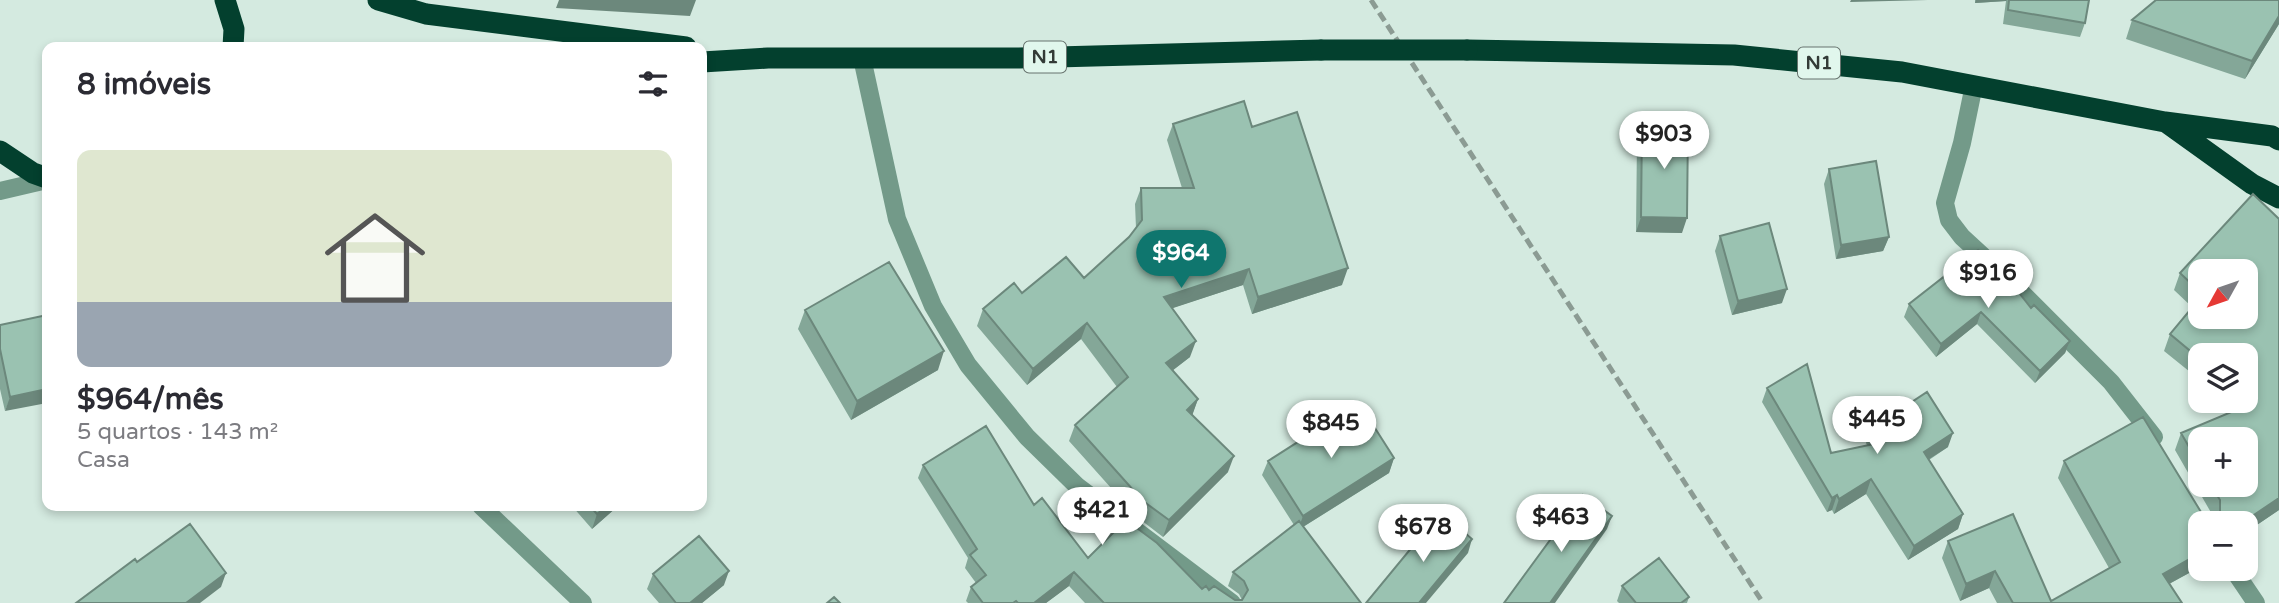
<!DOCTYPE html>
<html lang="pt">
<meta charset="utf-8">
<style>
:root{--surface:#fff;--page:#f2f2f3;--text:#2b2b33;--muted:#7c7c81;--line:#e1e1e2;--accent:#0f766e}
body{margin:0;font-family:"Varela Round",sans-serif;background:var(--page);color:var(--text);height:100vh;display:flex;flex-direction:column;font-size:26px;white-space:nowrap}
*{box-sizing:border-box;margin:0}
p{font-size:23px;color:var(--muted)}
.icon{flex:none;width:38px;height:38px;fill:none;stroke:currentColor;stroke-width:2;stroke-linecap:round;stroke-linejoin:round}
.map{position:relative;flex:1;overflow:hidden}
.drawer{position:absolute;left:42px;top:42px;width:665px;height:469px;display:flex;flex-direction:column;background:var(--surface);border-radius:14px;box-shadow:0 4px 10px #0003}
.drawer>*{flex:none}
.needle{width:46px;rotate:230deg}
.controls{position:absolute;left:2188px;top:259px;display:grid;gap:14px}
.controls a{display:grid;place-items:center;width:70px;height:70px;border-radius:14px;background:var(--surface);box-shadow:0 4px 10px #0003;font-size:35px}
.price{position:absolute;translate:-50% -60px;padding:0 16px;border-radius:24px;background:#fff;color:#222;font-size:23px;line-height:46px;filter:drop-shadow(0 2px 4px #0008)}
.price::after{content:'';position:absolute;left:50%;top:42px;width:21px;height:16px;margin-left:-10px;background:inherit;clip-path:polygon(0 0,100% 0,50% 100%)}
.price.active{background:var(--accent);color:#fff}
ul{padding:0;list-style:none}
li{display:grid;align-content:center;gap:14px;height:371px;padding:0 35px}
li+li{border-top:2px solid var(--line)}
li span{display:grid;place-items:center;height:217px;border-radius:14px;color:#555}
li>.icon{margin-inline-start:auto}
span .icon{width:126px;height:126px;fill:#fffc;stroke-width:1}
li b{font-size:30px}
h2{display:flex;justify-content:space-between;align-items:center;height:84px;padding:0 35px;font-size:30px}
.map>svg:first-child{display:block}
</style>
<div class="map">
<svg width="2279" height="603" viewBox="0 0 2279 603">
<rect width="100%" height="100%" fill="#d4eae0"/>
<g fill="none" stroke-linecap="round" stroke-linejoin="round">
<path stroke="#739a89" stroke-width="18" d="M862,58L897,219L933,306L968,365L1027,437L1077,486L1232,603
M1974,85L1962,143L1945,203L1949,220L1962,237L2009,280L2111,382L2154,437
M0,191L47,180
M481,506L583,603
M2233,569L2256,603"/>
<path stroke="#03402e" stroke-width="21" d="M225,0L234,29L233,47
M378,0L426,14L686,47
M1467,50L1734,55L1902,72L2165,122L2272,136L2279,140
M702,62L768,58H1019L1321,50
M2167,123L2252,184L2279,198
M0,151L33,173L47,178"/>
<path stroke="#8b9b93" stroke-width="5" stroke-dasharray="10 5" stroke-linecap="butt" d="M1371,0L1763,603"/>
<path stroke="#03402e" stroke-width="21" d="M1321,50H1467"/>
</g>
<path fill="#84a798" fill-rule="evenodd" d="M1975,0H2089L2085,23L2080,37L2003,24L2006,1L1975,3Z
M2279,0V24L2245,79L2126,39L2132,20Z
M1173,124L1252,127L1342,285L1252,314L1243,285L1172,308L1190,357L1172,371L1198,399L1192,415L1228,472L1163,537L1137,517L1069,441L1075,425L1117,387L1081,339L1027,385L977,326L983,309L1022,293L1084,278L1129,237L1136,228L1135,204L1141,188H1182L1167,140Z
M1642,124L1682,233L1636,232L1637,138Z
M1829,169L1889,237L1883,251L1836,259L1824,184Z
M2279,219V510L2245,533V523L2200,567L2169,584L2182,603H1997L1989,588L1960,601L1942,558L1948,541L2051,601L2109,568L2058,478L2064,461L2201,512L2210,517L2213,516L2175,450L2181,433L2235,410L2224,401H2245V355H2200V380L2164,351L2170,334L2192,307L2174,290L2180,273ZM2200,271L2245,317H2200ZM2200,439L2245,485H2200Z
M1720,236L1782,303L1732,315L1715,251Z
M1909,304L2031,308L2070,341L2065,353L2035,383L1977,324L1936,357L1904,317Z
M805,310L938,370L851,420L798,329Z
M47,315L5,411L0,389V325Z
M1767,388L1831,453L1867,445L1866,443L1871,429L1948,447L1929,460L1963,514L1958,529L1908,560L1866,494L1834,514L1832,510L1827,512L1762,402Z
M1394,458L1389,473L1303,527L1361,603H1085L1069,586L1046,603H968L966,601L971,587L976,583L965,568L968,558L918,478L923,465L1034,505L1088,558L1202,589L1209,590L1235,600H1242L1239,594L1228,586L1233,572L1294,525L1262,475L1268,461Z
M572,506H618L592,529Z
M653,574L724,585L702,603H659L647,589Z
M1622,586L1689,597L1687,603H1619L1617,601Z"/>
<path fill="#6c887c" d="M559,0H696L690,16L556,8Z
M1851,0H1928L1850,2Z
M1976,0H2007L2006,1L1975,3Z
M2279,16V24L2245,79L2252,61Z
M1641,217L1687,218L1682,233L1636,232Z
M1889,237L1883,251L1836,259L1841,245Z
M1348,268L1342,285L1252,314L1258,297Z
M1249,269L1243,285L1158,313L1164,297Z
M1787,289L1782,303L1732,315L1738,301Z
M1981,312L1977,324L1936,357L1941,344Z
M1087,323L1081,339L1027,385L1033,369Z
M1196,341L1190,357L1160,380L1166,363Z
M2070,341L2065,353L2035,383L2040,371Z
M944,351L938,370L851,420L857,401Z
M47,389V403L5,411L10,397Z
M1198,399L1192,416L1187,410Z
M1953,433L1948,447L1918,466L1924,452Z
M1234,456L1228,472L1163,537L1169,520Z
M1394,458L1389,473L1298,530L1303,516Z
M1871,479L1866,494L1834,514L1839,499Z
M1837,495L1832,510L1827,512L1832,498Z
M2279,498V510L2245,533V523H2242Z
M607,506H618L592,529L597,514Z
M1963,514L1958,529L1908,560L1914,546Z
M1612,516L1607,529L1555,603H1550Z
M1472,539L1468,553L1426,603H1419Z
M2200,553V567L2156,591L2163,574Z
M729,571L724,585L702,603H690Z
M1995,571L1989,588L1960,601L1966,584Z
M1074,572L1069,586L1046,603H1034Z
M226,573L221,587L200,603H186Z"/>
<path fill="#9ac2b1" stroke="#6c887c" stroke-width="2" d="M2009,0H2089L2085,23L2008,10Z
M2156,0H2279V16L2252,61L2132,20Z
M1244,101L1252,127L1297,112L1348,268L1258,297L1249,269L1164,297L1196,341L1166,363L1198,399L1187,410L1234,456L1169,520L1143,501L1075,425L1128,377L1087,323L1033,369L983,309L1014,283L1022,293L1066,257L1084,278L1129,237L1142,220L1141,188H1194L1173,124Z
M1642,124L1688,125L1687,218L1641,217Z
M1876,161L1889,237L1841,245L1829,169Z
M2253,194L2279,219V498L2242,523H2200V553L2163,574L2182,603H2013L1995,571L1966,584L1948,541L2013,514L2051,601L2120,562L2064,461L2143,417L2201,512L2210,517L2220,512V500L2211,485H2245V439H2200V466L2181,433L2253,403L2245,396V355H2200V359L2170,334L2200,298V317H2245V271H2200V292L2180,273Z
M1769,223L1787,289L1738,301L1720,236Z
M1978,250L2005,275L2031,308L2034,305L2070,341L2040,371L1981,312L1941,344L1909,304Z
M889,262L944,351L857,401L805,310Z
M47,315V389L10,397L0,349V325Z
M1807,364L1831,453L1874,444L1871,429L1927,392L1953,433L1924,452L1963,514L1914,546L1871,479L1839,499L1837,495L1832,498L1767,388Z
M1359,403L1394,458L1303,516L1268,461Z
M986,426L1034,505L1042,498L1088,558L1126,520L1157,543L1202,589L1206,586L1209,590L1214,586L1235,600H1242L1248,590L1244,581L1233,572L1299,521L1361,603H1104L1074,572L1034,603H1018L1016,601L1013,603H983L971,587L986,575L970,555L977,549L923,465Z
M1583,495L1612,516L1550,603H1504Z
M590,506H607L597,514Z
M1441,512L1472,539L1419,603H1366Z
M190,524L226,573L186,603H76L135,559L137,562Z
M699,536L729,571L690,603H676L653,574Z
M1659,558L1689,597L1681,603H1636L1622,586Z
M834,597L840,603H827Z"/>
<g text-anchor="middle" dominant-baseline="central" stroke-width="5" stroke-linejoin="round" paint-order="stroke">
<g fill="#e1f7ed" stroke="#67736e" stroke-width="2">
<rect x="1024" y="41.5" width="42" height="31" rx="5"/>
<rect x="1798" y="47.5" width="42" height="31" rx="5"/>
</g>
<g font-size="19" font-weight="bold" fill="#333b37">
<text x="1045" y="57">N1</text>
<text x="1819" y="63">N1</text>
</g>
</g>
</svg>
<div class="controls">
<a><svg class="needle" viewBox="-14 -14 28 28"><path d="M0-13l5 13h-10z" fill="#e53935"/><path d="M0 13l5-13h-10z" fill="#7c7c81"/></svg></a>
<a><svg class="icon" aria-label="layers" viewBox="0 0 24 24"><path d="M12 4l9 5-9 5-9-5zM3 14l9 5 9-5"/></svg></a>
<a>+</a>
<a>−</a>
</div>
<b class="price" style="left:1664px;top:171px">$903</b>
<b class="price active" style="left:1181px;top:290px">$964</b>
<b class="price" style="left:1988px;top:310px">$916</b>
<b class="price" style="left:1877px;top:456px">$445</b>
<b class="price" style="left:1331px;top:460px">$845</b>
<b class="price" style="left:1102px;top:547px">$421</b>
<b class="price" style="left:1561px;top:554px">$463</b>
<b class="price" style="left:1423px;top:564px">$678</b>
<section class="drawer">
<h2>8 imóveis<svg class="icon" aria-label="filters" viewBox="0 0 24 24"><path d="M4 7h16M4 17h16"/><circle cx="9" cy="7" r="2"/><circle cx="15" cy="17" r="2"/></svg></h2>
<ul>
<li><span style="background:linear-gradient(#dfe7d0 70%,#9aa5b1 0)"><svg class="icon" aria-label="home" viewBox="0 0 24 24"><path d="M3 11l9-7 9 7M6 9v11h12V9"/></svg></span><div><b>$964/mês</b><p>5 quartos · 143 m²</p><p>Casa</p></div></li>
</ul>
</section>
</div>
